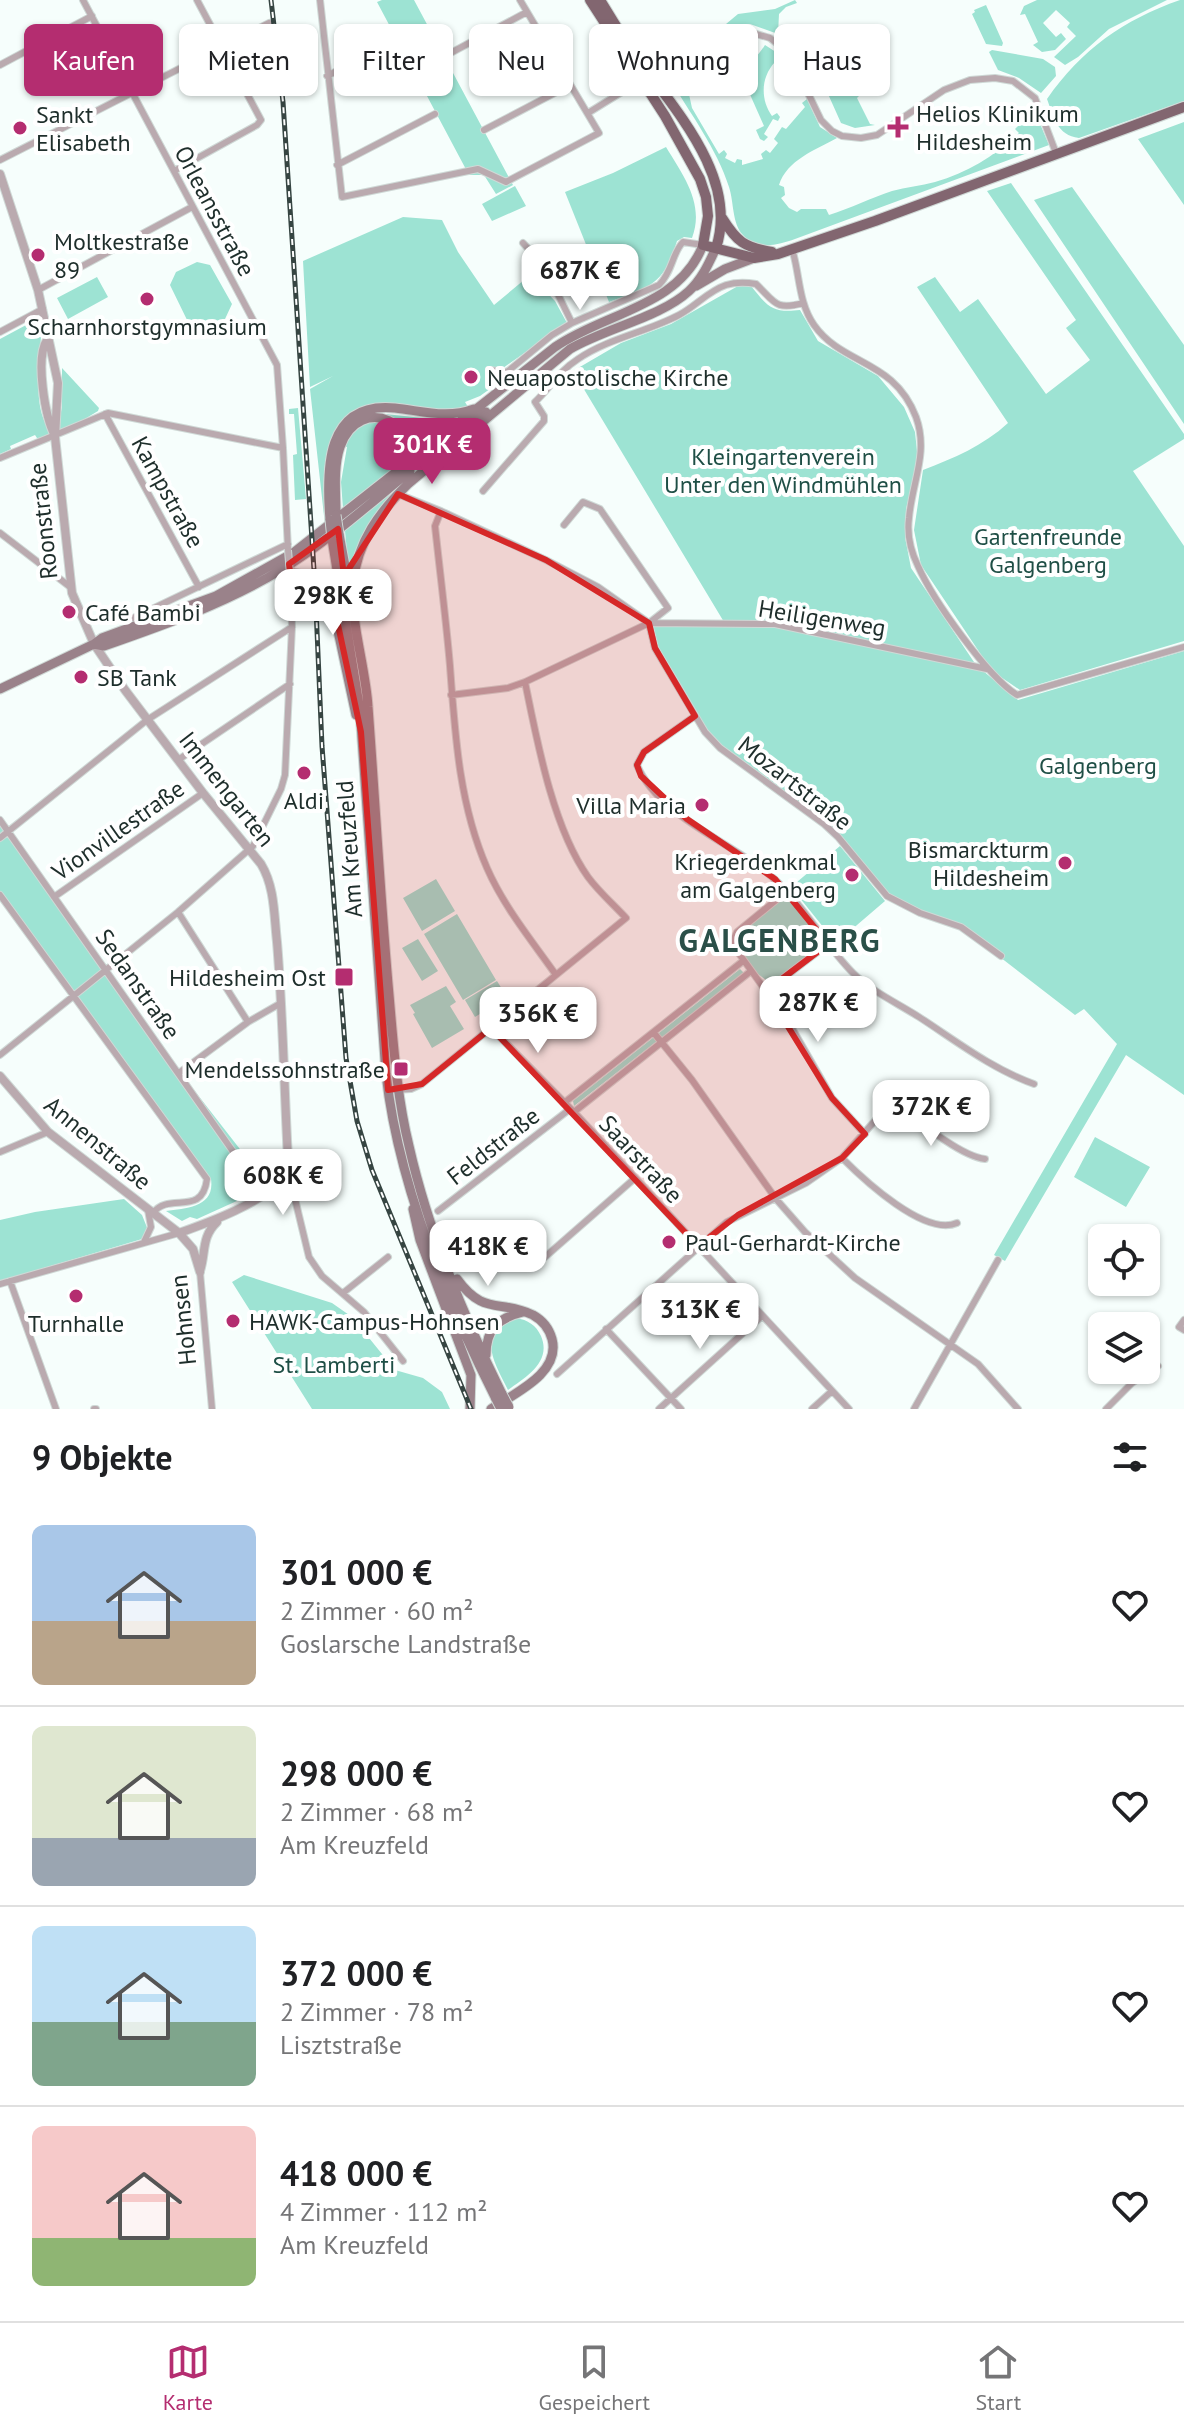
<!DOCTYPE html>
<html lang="de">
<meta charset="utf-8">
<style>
:root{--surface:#fff;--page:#f2f2f2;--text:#202124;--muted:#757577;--line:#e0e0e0;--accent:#b42d70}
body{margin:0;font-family:"PT Sans",sans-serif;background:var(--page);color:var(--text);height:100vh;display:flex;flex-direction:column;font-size:30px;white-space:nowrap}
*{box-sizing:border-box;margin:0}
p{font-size:26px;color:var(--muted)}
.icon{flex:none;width:44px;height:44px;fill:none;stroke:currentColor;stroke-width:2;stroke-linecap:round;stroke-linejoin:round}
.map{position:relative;height:1409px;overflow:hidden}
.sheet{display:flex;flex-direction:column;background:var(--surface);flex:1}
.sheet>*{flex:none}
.banner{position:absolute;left:24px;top:24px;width:1136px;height:72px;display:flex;gap:16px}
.fabs{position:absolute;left:1088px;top:1224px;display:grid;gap:16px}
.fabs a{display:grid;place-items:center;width:72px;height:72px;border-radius:12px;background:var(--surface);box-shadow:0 2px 6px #0004;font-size:40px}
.price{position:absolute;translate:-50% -68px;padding:0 18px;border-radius:16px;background:#fff;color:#222;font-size:26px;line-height:52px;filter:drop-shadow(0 2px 4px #0008)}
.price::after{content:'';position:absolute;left:50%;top:48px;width:24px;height:18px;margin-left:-12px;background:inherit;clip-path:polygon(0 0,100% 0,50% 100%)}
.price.selected{background:var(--accent);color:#fff}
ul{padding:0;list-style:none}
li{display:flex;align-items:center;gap:24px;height:200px;padding:0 32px}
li+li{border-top:2px solid var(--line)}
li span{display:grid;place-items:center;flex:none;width:224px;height:160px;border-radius:12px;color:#555}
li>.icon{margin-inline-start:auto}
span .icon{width:96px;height:96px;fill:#fffc;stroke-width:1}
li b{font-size:34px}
h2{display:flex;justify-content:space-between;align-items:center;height:96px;padding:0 32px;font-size:34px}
.tag{padding:0 28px;border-radius:12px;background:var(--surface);box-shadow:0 2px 6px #0004;font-size:28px;line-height:72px}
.tag.selected{background:var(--accent);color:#fff}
.menu{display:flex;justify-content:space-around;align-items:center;height:112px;border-top:2px solid var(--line);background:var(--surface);font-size:22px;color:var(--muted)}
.menu a{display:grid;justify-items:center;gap:4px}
.menu .selected{color:var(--accent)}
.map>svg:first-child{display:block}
</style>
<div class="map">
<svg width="1184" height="1409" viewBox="0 0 1184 1409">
<rect width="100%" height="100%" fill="#f6fefc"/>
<path fill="#9de3d3" d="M382,0H414L513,185L496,194L484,175H469L377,2Z
M795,0L797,3L786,7L779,14L778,34L750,24H726L738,14L775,9Z
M1037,0H1167L1109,29L1078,57L1065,65L1054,57L1076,36L1067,27L1070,23L1056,10L1043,23L1056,37L1061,33L1066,39L1055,50L1042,52L1033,45L1038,42L1025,14L1020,15L1024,6Z
M1180,0H1184V101L1079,138C1057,135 1054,118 1047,99C1082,49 1123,20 1180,0Z
M986,5L1003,43L1002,46L986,44L972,14L975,12L974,10Z
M856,36L863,52L880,45L884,54L869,61L878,84L875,86L861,76L846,72L839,56L853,46L850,39Z
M765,45L782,56L783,60L778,65L775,62C761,77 760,99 772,116L777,113L780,117L778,121L773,119L764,134L768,137L764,141L760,139L756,130L764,126L740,72L732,75L731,71C744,70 757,58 765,45Z
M717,46L721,58L719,59L715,54L694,63L686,77L692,79V84L687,85L692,108L719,154L724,150L727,154L725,158L735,163L737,159L742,160V165L763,159L761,154L766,150L770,153L778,143L774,139L782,127L786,129L805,107L802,103L807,99L820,127L837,138C815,150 787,160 779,185L784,187L785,195L781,198L789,208L797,212L801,209H826L829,215C851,208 871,198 892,191C906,187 921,186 935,182C968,172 993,157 1019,133L1015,129L1031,113L1035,112L1049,145L795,239C778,245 757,251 743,235C732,224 734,202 729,187C717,149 690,113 669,78L670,72Z
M992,50L1043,59L1055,67L1056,76L1041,93L1019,78L998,70L989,52Z
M844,89L856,96L861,94L857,98L870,124L875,125L855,128L841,123L828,94Z
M1184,122V205L1138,139Z
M666,147C683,175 705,204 692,238L684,237L677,241C663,286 651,286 609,302L565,192L613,173Z
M1011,183L1184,434V439L1133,471L1184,546V641L1020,690L992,671L921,565L914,530L923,470C954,458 983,446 1008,423L917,287L935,277L960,312L978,299L1046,394L1090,360L1066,328L1076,320L987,191Z
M515,186L526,206L492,221L482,204Z
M1072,187L1184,345V424L1034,200Z
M403,217L442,220L458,252L494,305L530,275L555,301L567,323L503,368L501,381L480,396L465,402L468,407L451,411L354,412C317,435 324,487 325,525L310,389L333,376L310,387L303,261Z
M197,262L210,265L232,304L225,319L203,330L189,324L170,285L176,272Z
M97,277L108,297L68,319L57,298Z
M738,286H751C768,307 772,313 800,310L818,341L878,376L904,407L915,432L918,461L906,509L905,537L911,568L976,665L1018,700L1184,651V1095L1126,1055L1005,1261L994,1255L1117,1044L1084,1009L1075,1015L961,927L887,896L838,837L747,768L705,732L655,648L649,623L724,622L573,371L621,343L671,324Z
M41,317C44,349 26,414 56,436L62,407V368L99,408L98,411L55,437L37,438L35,435L10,446L11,449L0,454V339Z
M298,408L306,499L295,500L293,455L297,454L294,414H289V409Z
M385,414L452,421L407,456L408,451L391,418Z
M366,422H386L402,436L404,455L384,479L343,509L341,482L347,447L343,446L346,438Z
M395,489C378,514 363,528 353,562H348L345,531Z
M0,825L176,1067L267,1184L239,1200L197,1219L190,1217L182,1221L166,1211C187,1208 215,1207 211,1179L0,894Z
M840,846L885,901L836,943L791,887Z
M436,879L455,911L422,931L403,898Z
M784,898H789L823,940V944L775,982L770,983L758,974L738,949L737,942L740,933Z
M457,914L496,980L463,1000L424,934Z
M418,939L438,971L422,981L402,948Z
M740,969L744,973L574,1106L573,1101Z
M497,981L507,997L475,1017L465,1000Z
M446,986L456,1002L450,1006L464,1029L432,1048L413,1014L415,1013L410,1005Z
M1095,1137L1150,1167L1126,1207L1074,1177Z
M124,1199L142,1215L148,1230L142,1239L0,1281V1220L35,1212Z
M244,1275L332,1303L352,1317L395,1370L423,1378L442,1392L450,1409H312L232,1282Z
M516,1318C528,1320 536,1325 541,1336C552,1362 526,1377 508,1390C494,1362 475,1333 516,1318Z"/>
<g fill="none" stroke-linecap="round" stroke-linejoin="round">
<g stroke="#cfd9d6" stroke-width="8">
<path id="minor" d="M83,0L277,365L283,448
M320,0L342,197L478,169L506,182L599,133L520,0
M445,56L527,12
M0,65L92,16
M327,76L397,40
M588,113L667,64L726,33L739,29L770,38L788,52L821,120L832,131L842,136L861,138L877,135L944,90L970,80L995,78L1013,81L1035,98L1056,153
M484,130L570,85
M0,160L269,23
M337,165L435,114
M174,171L257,125L261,120L197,0
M523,243L544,266L572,323
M792,249C800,274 798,302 814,325C843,366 894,359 916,417C929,453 912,482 909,518C907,534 911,552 918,566C933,600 987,676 1017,695L1184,647
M38,290L192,207
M0,332L43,309
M489,370L507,372L552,335L572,323L659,285C673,271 672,253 683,242L703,245
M105,414L199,587
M0,458L108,413L283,448L288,550
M483,491L544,421V416L535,402C551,387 558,372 578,359C609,338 647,332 679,315C696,306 708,291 726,285C736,282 745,282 756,284C775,302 775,311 803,303
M398,494L441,511L546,560L598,587L649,623L668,608L600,509L583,502L564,525
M441,511L435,526C440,573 446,619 450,666C455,734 459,804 487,868C504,907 532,941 556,975
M0,533L69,586
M133,618L288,544
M649,623L655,648L705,732L720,748L824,824L838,837L887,896L920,913L961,927L1001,956
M451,695L508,688L525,682L649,623L775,624L987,669
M695,716L644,752L637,765C658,815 726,840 766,872C801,899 822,942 853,973C871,991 897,1003 919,1017C956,1041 992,1069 1034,1084
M178,760L290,684
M0,820L246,1170
M0,838L147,720L292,627
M786,892L737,932L733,941L735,948L789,1023L832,1098L865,1134
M0,895L207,1179C202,1218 169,1191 153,1213
M54,897L203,793
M178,912L248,1022
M766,991L828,944
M491,1028L574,1112L849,1409
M654,1033L692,1080L776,1199L805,1232L855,1278L978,1364L1018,1409
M0,1055L178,912L253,846L281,789L285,775L292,627L290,574
M179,1073L248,1022L281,1003
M395,1090L411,1089L422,1084L626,918C614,905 599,892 588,877C553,828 537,741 525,682
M893,1101C915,1118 959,1156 985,1159
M564,1103L743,961
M574,1112L751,971
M0,1152L48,1132
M842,1158C864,1180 925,1237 957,1223
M283,1179L295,1199L309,1257L322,1276L364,1312L403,1361
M438,1211L570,1109
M144,1242L151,1227L148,1210
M531,1261L545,1257L634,1179
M200,1272L212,1409
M10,1281L56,1409
M0,1284L179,1233
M343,1293L388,1257
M1184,1320L1179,1327L1184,1330
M606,1329L681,1409
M557,1374L727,1222L806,1183L842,1158L903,1089
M94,1409H96
M659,1409L762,1316
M812,1409L832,1391
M914,1409L998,1260
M1106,1409L1132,1383L1158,1366"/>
</g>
<g stroke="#cfd9d6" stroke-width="10">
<path id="tertiary" d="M0,174L38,290L58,383L55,437L72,593L94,644L125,690L203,793L261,864C275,887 274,916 277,942C283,1014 284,1087 288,1159C287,1165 287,1172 283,1177C266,1202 207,1223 179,1233
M47,340C35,358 45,417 55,436
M0,1076L48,1132L179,1233L193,1249L200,1272
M200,1271C206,1253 201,1237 217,1222"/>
</g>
<g stroke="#cfd9d6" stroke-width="11">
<path id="secondary" d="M696,286L725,269L754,258
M458,431L486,412
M336,515C336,493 333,468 340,447C360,390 430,427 398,467
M330,520C326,470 325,401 395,408C423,411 447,419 474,409
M339,534L350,592
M332,539L360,711L386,1074C398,1182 447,1302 496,1399
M282,571L318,578L329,589L356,715
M94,644L104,646C164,625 224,604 279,571C326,543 367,506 410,471
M0,689L94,644L102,638L216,596L293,553L555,347C606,312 679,307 703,245
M413,1209L420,1240L471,1375L470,1409
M457,1279C484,1316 499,1299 533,1315C542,1320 549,1328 552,1339C561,1373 515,1393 491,1409
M486,1355C486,1328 499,1318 523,1312
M502,1394C464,1317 428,1230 409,1146C396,1093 393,1038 388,984C380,892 375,800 368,707C366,669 349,617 353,582C358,541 379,512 408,484L570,349C606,328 661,317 689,291C702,279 709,263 716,248"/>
</g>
<g stroke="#cfd9d6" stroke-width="12">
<path id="primary" d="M590,0L665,116L700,179L706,197L708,216L703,245L754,258L778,254L875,221L1184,107
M600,0C612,19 623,39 637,57C675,110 739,178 716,248
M722,218C737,242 744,247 772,252"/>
</g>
<use href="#minor" stroke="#baaaaf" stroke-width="6"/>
<use href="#tertiary" stroke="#baaaaf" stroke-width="8"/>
<use href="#secondary" stroke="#9a828a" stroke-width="9"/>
<use href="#primary" stroke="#826670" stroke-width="10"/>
<g stroke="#364542" stroke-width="5">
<path id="rail" d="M271,0L283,102L315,585L322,746L346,1058L357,1121L372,1170L471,1409"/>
</g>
<use href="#rail" stroke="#fff" stroke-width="2" stroke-dasharray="6" stroke-linecap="butt"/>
<g stroke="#cfd9d6" stroke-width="8" stroke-linecap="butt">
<path id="minor-bridge" d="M288,550L290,574"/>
</g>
<g stroke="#cfd9d6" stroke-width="11" stroke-linecap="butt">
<path id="secondary-bridge" d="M336,515L339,534
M330,520L332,539
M502,1394L509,1407
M496,1399L501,1409"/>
</g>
<use href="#minor-bridge" stroke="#baaaaf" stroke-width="6"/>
<use href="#secondary-bridge" stroke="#9a828a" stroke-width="9"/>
</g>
<path fill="#d62828" fill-opacity="0.2" stroke="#d62828" stroke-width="6" stroke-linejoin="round" d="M398,494L546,560L649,623L655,648L695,716L644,752L637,765L641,776L687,819L775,879L828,944L766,991L832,1098L865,1134L842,1158L738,1215L698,1246L491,1028L422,1084L388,1090L361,732L332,597L319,578L290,572L289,564L338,529L344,576Z"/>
<g fill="#b42d70" stroke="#fff" stroke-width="3">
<path d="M894 115h8v8h8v8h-8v8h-8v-8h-8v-8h8z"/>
<circle cx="20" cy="128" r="8"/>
<circle cx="38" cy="255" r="8"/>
<circle cx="147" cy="299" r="8"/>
<circle cx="471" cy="377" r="8"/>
<circle cx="69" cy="612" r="8"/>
<circle cx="81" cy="677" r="8"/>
<circle cx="304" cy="773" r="8"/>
<circle cx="702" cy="805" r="8"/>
<circle cx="1065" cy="863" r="8"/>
<circle cx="852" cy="875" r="8"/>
<rect x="334" y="967" width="20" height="20" rx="4"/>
<rect x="393" y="1061" width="16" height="16" rx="4"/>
<circle cx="669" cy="1242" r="8"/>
<circle cx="76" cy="1296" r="8"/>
<circle cx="233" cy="1321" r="8"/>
</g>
<g text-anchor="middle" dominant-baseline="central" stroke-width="8" stroke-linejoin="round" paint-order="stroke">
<g font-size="24" fill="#1e2e2b" stroke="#fff" text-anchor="start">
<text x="916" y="113">Helios Klinikum<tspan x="916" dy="28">Hildesheim</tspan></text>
<text x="36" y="114">Sankt<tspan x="36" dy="28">Elisabeth</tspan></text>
<text x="54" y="241">Moltkestraße<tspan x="54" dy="28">89</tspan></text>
<text x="147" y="326" text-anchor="middle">Scharnhorstgymnasium</text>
<text x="487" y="377">Neuapostolische Kirche</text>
<text x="85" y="612">Café Bambi</text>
<text x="97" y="677">SB Tank</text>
<text x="304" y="800" text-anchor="middle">Aldi</text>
<text x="686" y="805" text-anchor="end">Villa Maria</text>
<text x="1049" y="849" text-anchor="end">Bismarckturm<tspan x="1049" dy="28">Hildesheim</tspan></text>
<text x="836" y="861" text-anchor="end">Kriegerdenkmal<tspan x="836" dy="28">am Galgenberg</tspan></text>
<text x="326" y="977" text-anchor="end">Hildesheim Ost</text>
<text x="385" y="1069" text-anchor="end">Mendelssohnstraße</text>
<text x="685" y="1242">Paul-Gerhardt-Kirche</text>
<text x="249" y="1321">HAWK-Campus-Hohnsen</text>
<text x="76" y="1323" text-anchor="middle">Turnhalle</text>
</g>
<g font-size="24" fill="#1e2e2b" stroke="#fff">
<text transform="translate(215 211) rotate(62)">Orleansstraße</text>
<text transform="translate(168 492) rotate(61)">Kampstraße</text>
<text transform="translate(43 521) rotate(-96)">Roonstraße</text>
<text transform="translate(822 618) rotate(9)">Heiligenweg</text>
<text transform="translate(795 783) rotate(38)">Mozartstraße</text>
<text transform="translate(227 789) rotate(52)">Immengarten</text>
<text transform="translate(118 830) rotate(-35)">Vionvillestraße</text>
<text transform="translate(349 849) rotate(-94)">Am Kreuzfeld</text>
<text transform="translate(138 984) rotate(55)">Sedanstraße</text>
<text transform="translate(98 1143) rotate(40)">Annenstraße</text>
<text transform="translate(493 1146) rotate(-38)">Feldstraße</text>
<text transform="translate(641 1159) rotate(47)">Saarstraße</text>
<text transform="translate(183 1320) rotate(-96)">Hohnsen</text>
</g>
<g font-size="24" fill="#1f4f46" stroke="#fff">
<text x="783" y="456">Kleingartenverein<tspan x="783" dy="28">Unter den Windmühlen</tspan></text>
<text x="1048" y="536">Gartenfreunde<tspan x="1048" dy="28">Galgenberg</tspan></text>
<text x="1098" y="765">Galgenberg</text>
<text x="334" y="1364">St. Lamberti</text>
</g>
<g font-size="32" font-weight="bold" letter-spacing="2" fill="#2a4f48" stroke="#fff">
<text x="780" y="940">GALGENBERG</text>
</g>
</g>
</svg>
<div class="fabs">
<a><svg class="icon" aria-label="locate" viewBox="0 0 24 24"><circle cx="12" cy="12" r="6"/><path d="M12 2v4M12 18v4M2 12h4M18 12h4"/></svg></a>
<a><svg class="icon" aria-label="layers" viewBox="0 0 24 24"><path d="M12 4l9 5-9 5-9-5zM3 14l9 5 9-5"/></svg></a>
</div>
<b class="price" style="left:580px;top:312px">687K €</b>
<b class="price selected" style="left:432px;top:486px">301K €</b>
<b class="price" style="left:333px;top:637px">298K €</b>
<b class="price" style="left:818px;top:1044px">287K €</b>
<b class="price" style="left:538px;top:1055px">356K €</b>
<b class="price" style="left:931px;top:1148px">372K €</b>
<b class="price" style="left:283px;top:1217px">608K €</b>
<b class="price" style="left:488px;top:1288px">418K €</b>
<b class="price" style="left:700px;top:1351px">313K €</b>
<div class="banner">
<a class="tag selected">Kaufen</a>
<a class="tag">Mieten</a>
<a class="tag">Filter</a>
<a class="tag">Neu</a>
<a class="tag">Wohnung</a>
<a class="tag">Haus</a>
</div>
</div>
<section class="sheet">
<h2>9 Objekte<svg class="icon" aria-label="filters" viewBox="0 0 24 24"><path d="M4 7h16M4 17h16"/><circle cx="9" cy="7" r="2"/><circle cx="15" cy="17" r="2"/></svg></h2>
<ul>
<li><span style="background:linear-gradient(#a9c7e8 60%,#b9a48a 0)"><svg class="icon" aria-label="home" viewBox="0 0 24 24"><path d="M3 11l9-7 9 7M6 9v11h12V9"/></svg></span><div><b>301 000 €</b><p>2 Zimmer · 60 m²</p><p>Goslarsche Landstraße</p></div><svg class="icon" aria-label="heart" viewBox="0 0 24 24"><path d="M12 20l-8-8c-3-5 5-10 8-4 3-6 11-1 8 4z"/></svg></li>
<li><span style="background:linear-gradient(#dfe7d0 70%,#9aa5b1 0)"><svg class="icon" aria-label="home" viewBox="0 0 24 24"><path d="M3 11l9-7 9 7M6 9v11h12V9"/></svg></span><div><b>298 000 €</b><p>2 Zimmer · 68 m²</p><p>Am Kreuzfeld</p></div><svg class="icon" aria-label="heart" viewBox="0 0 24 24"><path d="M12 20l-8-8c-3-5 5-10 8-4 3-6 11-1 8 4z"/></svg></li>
<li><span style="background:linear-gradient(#bfe0f5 60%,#7fa58c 0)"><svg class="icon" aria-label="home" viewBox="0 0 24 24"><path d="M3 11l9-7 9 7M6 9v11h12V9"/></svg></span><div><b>372 000 €</b><p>2 Zimmer · 78 m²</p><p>Lisztstraße</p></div><svg class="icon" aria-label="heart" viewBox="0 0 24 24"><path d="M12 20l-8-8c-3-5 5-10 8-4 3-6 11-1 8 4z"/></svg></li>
<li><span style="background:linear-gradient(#f6c9c9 70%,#8fb573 0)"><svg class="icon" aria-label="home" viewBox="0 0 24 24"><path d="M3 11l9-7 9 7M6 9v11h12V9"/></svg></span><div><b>418 000 €</b><p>4 Zimmer · 112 m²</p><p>Am Kreuzfeld</p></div><svg class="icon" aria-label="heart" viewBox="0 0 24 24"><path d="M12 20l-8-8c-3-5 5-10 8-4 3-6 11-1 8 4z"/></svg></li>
</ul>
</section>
<nav class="menu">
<a class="selected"><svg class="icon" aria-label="map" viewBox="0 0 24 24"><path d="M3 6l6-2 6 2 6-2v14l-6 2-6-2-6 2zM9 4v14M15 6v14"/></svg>Karte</a>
<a><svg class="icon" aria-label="saved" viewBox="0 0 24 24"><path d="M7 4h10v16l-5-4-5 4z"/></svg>Gespeichert</a>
<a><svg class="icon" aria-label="home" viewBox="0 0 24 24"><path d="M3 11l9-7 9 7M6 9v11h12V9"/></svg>Start</a>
</nav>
